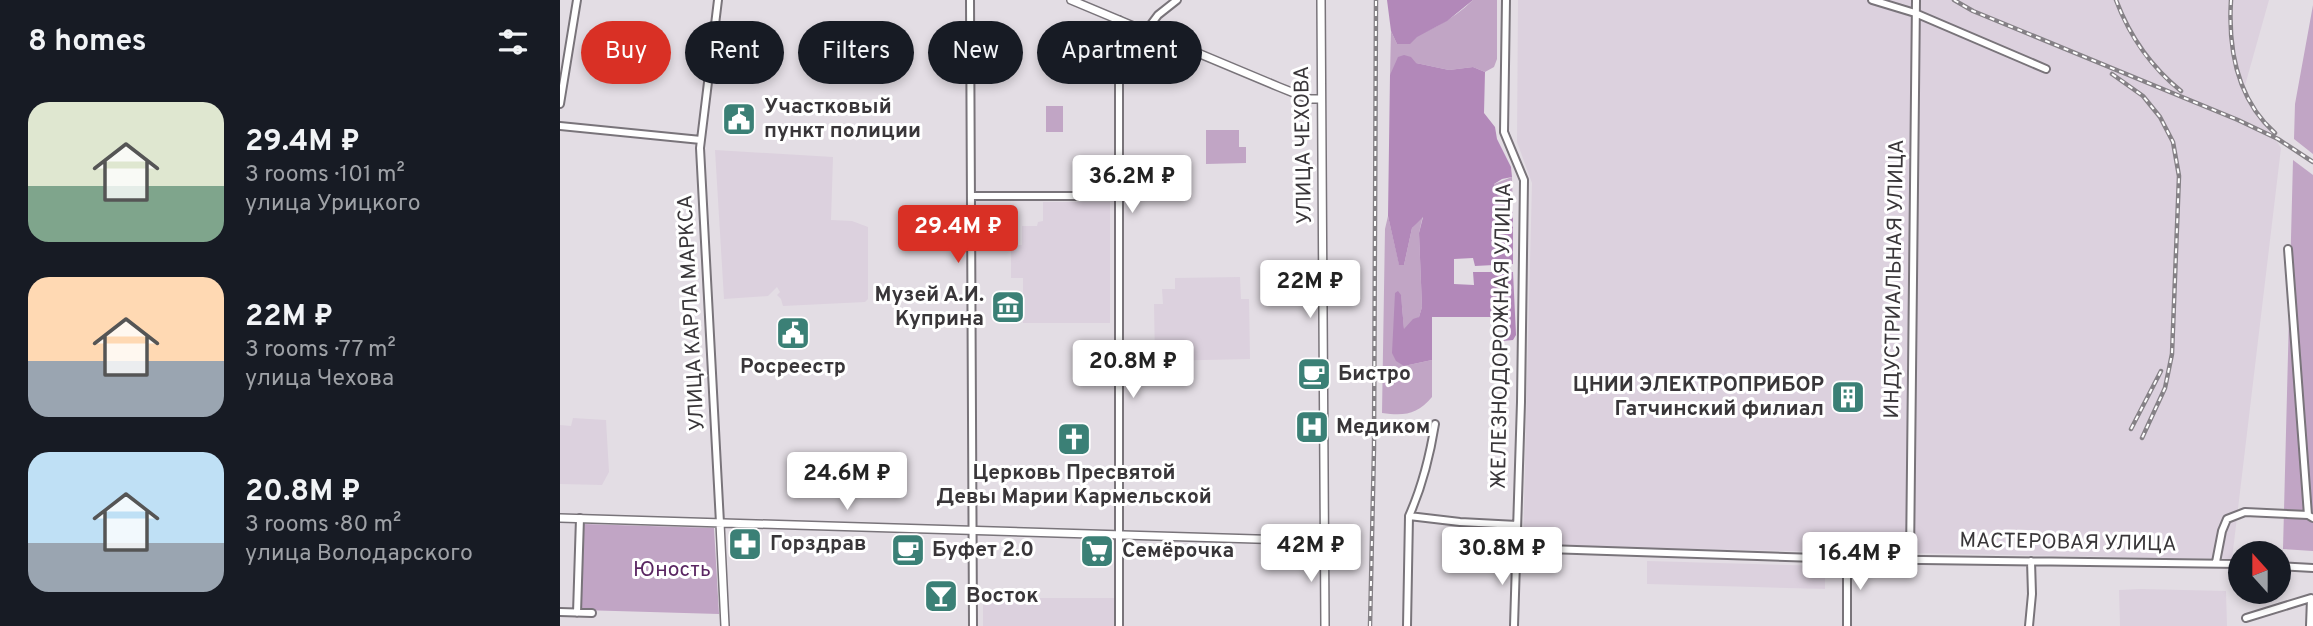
<!DOCTYPE html>
<meta charset="utf-8">
<style>
:root{--surface:#171b24;--page:#20242c;--text:#f1f3f6;--muted:#9ea1a6;--accent:#d93025}
body{margin:0;font-family:Overpass,sans-serif;background:var(--page);color:var(--text);height:100vh;display:flex;flex-direction:column;font-size:26px;white-space:nowrap}
*{box-sizing:border-box;margin:0}
p{font-size:23px;color:var(--muted)}
.icon{flex:none;width:38px;height:38px;fill:none;stroke:currentColor;stroke-width:2;stroke-linecap:round;stroke-linejoin:round}
.map{position:relative;flex:1;overflow:hidden}
.details{display:flex;flex-direction:column;background:var(--surface);width:560px}
.details>*{flex:none}
.hud{position:absolute;left:21px;top:21px;width:665px;height:63px;display:flex;gap:14px}
.needle{width:46px;rotate:339deg}
.fabs{position:absolute;left:1668px;top:541px;display:grid;gap:14px}
.fabs a{display:grid;place-items:center;width:63px;height:63px;border-radius:50%;background:var(--surface);box-shadow:0 4px 10px #0003;font-size:35px}
.price{position:absolute;translate:-50% -60px;padding:0 16px;border-radius:7px;background:#fff;color:#222;font-size:23px;line-height:46px;filter:drop-shadow(0 2px 4px #0008)}
.price::after{content:'';position:absolute;left:50%;top:42px;width:21px;height:16px;margin-left:-10px;background:inherit;clip-path:polygon(0 0,100% 0,50% 100%)}
.price.selected{background:var(--accent);color:#fff}
ul{padding:0;list-style:none}
li{display:flex;align-items:center;gap:21px;height:175px;padding:0 28px}
li span{display:grid;place-items:center;flex:none;width:196px;height:140px;border-radius:21px;color:#555}
li>.icon{margin-inline-start:auto}
span .icon{width:84px;height:84px;fill:#fffc;stroke-width:1}
li b{font-size:30px}
h2{display:flex;justify-content:space-between;align-items:center;height:84px;padding:0 28px;font-size:30px}
.pill{padding:0 24px;border-radius:32px;background:var(--surface);box-shadow:0 4px 10px #0003;font-size:24px;line-height:63px}
.pill.selected{background:var(--accent);color:#fff}
main{display:flex;flex:1;min-height:0}
.map>svg:first-child{display:block}
</style>
<main>
<section class="details">
<h2>8 homes<svg class="icon" aria-label="filters" viewBox="0 0 24 24"><path d="M4 7h16M4 17h16"/><circle cx="9" cy="7" r="2"/><circle cx="15" cy="17" r="2"/></svg></h2>
<ul>
<li><span style="background:linear-gradient(#dfe7d0 60%,#7fa58c 0)"><svg class="icon" aria-label="home" viewBox="0 0 24 24"><path d="M3 11l9-7 9 7M6 9v11h12V9"/></svg></span><div><b>29.4M ₽</b><p>3 rooms · 101 m²</p><p>улица Урицкого</p></div></li>
<li><span style="background:linear-gradient(#ffd9b3 60%,#9aa5b1 0)"><svg class="icon" aria-label="home" viewBox="0 0 24 24"><path d="M3 11l9-7 9 7M6 9v11h12V9"/></svg></span><div><b>22M ₽</b><p>3 rooms · 77 m²</p><p>улица Чехова</p></div></li>
<li><span style="background:linear-gradient(#bfe0f5 65%,#9aa5b1 0)"><svg class="icon" aria-label="home" viewBox="0 0 24 24"><path d="M3 11l9-7 9 7M6 9v11h12V9"/></svg></span><div><b>20.8M ₽</b><p>3 rooms · 80 m²</p><p>улица Володарского</p></div></li>
</ul>
</section>
<div class="map">
<svg width="1753" height="626" viewBox="0 0 1753 626">
<rect width="100%" height="100%" fill="#e3dde4"/>
<path fill="#dcd1de" d="M958,0H1709L1684,89L1721,148L1672,559L963,546L972,183L957,142Z
M155,150L273,157L271,220L292,221L308,227V299L305,302L223,306L221,299L217,295L220,292L217,287L208,296L164,299Z
M483,202H550V323H463V278H451V245H462V226H477L478,222L483,221Z
M680,277L681,299H689L690,359L595,361L594,304H603L602,289H615V278Z
M13,418L46,420L49,472L42,485L0,484V425L11,426Z
M1087,561L1265,566V589L1087,584Z
M1581,589L1666,591L1667,626H1560L1559,590Z
M423,598H554V626H423Z"/>
<path fill="#c1a5c5" d="M913,0H937V59L934,67L925,72L913,67L889,70L856,63L830,75L831,31L837,44C865,33 892,21 913,0Z
M1753,5V154L1734,139L1735,104Z
M486,106H503V132H486Z
M646,130H679V147H686V163L646,164Z
M1733,160L1753,175V551L1723,549Z
M952,177L953,215L936,193L934,184Z
M863,215L859,233L862,307L859,317L844,330L841,295L844,366L872,360V397C857,415 844,416 822,413L825,229L828,216L839,264L844,265L852,228Z
M24,524L154,528L159,614L21,610Z"/>
<path fill="#b288b9" d="M827,0H913L887,21L857,37L850,44H837L831,31Z
M844,55L851,57L856,63L889,70L913,67L925,72L924,113L935,127L937,139L951,167L952,177L942,179L934,184L936,193L953,215V264L915,266L913,258L894,259V284L914,285L913,272H953L956,335L953,340L943,341V317H872V360L844,366L836,361L832,353L835,293L838,291L841,295L844,329L853,319L859,317L862,307L859,233L863,217L852,228L844,265H839L828,216L830,75L838,57Z"/>
<g fill="none" stroke-linecap="round" stroke-linejoin="round">
<g stroke="#79747a" stroke-width="10">
<path id="minor" d="M158,0L140,148L160,523
M410,0L413,626
M946,0L944,132L964,180L961,402L954,626
M1312,0L1355,13L1486,69
M559,20V626
M586,31L598,15L617,0
M0,104L17,0
M0,126L141,140
M411,196H558
M1728,249L1748,515L1753,518
M849,516L900,522L957,525
M957,548L1287,559L1680,564
M1287,559V626
M1350,559L1356,0
M1656,562L1662,531L1667,519L1685,512L1748,515
M1718,566L1753,568
M0,612L32,613
M17,613L20,518
M1686,618L1751,598L1750,626
M847,626L849,516C862,487 870,455 875,424
M1469,626L1472,594L1471,561"/>
</g>
<g stroke="#79747a" stroke-width="10">
<path id="tertiary" d="M511,0L719,87L749,99H760
M761,0L765,626
M0,518L765,541
M160,523L165,626"/>
</g>
<use href="#minor" stroke="#fff" stroke-width="6"/>
<use href="#tertiary" stroke="#fff" stroke-width="7"/>
<g stroke="#858186" stroke-width="4.5">
<path id="rail" d="M1394,0L1413,11L1678,120L1718,139L1753,162
M1556,0C1570,37 1590,66 1621,91
M1671,0C1668,49 1677,99 1715,133
M1552,74L1583,96L1600,117L1613,142L1619,176L1612,354L1605,388L1582,438
M1571,429L1601,371
M810,626L814,449L816,0"/>
</g>
<use href="#rail" stroke="#fff" stroke-width="2" stroke-dasharray="5" stroke-linecap="butt"/>
</g>
<defs>
<g id="civic-square" transform="scale(1.75)"><rect x="-9" y="-9" width="18" height="18" rx="4" fill="#3b8076" stroke="#fff"/><path d="M-.6-6.5H3V-4.5H.6V-3L4-1V1h2V6H-6V1h2V-1L-.6-3ZM-1.2 2.5V6h2.4V2.5Z" fill="#fff"/></g>
<g id="museum-square" transform="scale(1.75)"><rect x="-9" y="-9" width="18" height="18" rx="4" fill="#3b8076" stroke="#fff"/><path d="M0-6L6-3V-2H-6V-3ZM-5-1h2V3h-2ZM-1-1h2V3h-2ZM3-1h2V3H3ZM-6 4H6V6H-6Z" fill="#fff"/></g>
<g id="cafe-square" transform="scale(1.75)"><rect x="-9" y="-9" width="18" height="18" rx="4" fill="#3b8076" stroke="#fff"/><path d="M-5.5-4.5H6V0H3Q3 3.5 0 3.5H-2.5Q-5.5 3.5-5.5 0ZM3-3.2v2h1.7v-2ZM-6 4.5H4V6H-6Z" fill="#fff"/></g>
<g id="building-square" transform="scale(1.75)"><rect x="-9" y="-9" width="18" height="18" rx="4" fill="#3b8076" stroke="#fff"/><path d="M-4-6H4V6H1V3H-1V6H-4ZM-2.5-4.3h1.7v1.8h-1.7ZM.8-4.3h1.7v1.8H.8ZM-2.5-1h1.7V.8h-1.7ZM.8-1h1.7V.8H.8Z" fill="#fff"/></g>
<g id="hospital-square" transform="scale(1.75)"><rect x="-9" y="-9" width="18" height="18" rx="4" fill="#3b8076" stroke="#fff"/><path d="M-5-5h3v3.5h4V-5h3V5h-3V1.5h-4V5h-3Z" fill="#fff"/></g>
<g id="church-square" transform="scale(1.75)"><rect x="-9" y="-9" width="18" height="18" rx="4" fill="#3b8076" stroke="#fff"/><path d="M-1.2-6h2.4v3.5h3.3v2.4h-3.3V6h-2.4V-.1h-3.3v-2.4h3.3Z" fill="#fff"/></g>
<g id="pharmacy-square" transform="scale(1.75)"><rect x="-9" y="-9" width="18" height="18" rx="4" fill="#3b8076" stroke="#fff"/><path d="M-2-6h4v4h4v4h-4v4h-4v-4h-4v-4h4Z" fill="#fff"/></g>
<g id="supermarket-square" transform="scale(1.75)"><rect x="-9" y="-9" width="18" height="18" rx="4" fill="#3b8076" stroke="#fff"/><path d="M-6-5.5h2.5l.6 2H6L4.5 2H-2.5L-4.4-4H-6ZM-1.5 3.2a1.3 1.3 0 1 0 .1 0ZM3 3.2a1.3 1.3 0 1 0 .1 0Z" fill="#fff"/></g>
<g id="bar-square" transform="scale(1.75)"><rect x="-9" y="-9" width="18" height="18" rx="4" fill="#3b8076" stroke="#fff"/><path d="M-6-5H6L.8 .8V4.5H3.5V6h-7V4.5H-.8V.8Z" fill="#fff"/></g>
</defs>
<g fill-rule="evenodd">
<use href="#civic-square" x="179" y="119"/>
<use href="#museum-square" x="448" y="307"/>
<use href="#civic-square" x="233" y="333"/>
<use href="#cafe-square" x="754" y="374"/>
<use href="#building-square" x="1288" y="397"/>
<use href="#hospital-square" x="752" y="427"/>
<use href="#church-square" x="514" y="439"/>
<use href="#pharmacy-square" x="185" y="544"/>
<use href="#cafe-square" x="348" y="550"/>
<use href="#supermarket-square" x="537" y="551"/>
<use href="#bar-square" x="381" y="596"/>
</g>
<g text-anchor="middle" dominant-baseline="central" stroke-width="6" stroke-linejoin="round" paint-order="stroke">
<g font-size="21" font-weight="bold" fill="#393639" stroke="#fff" text-anchor="start">
<text x="204" y="107">Участковый<tspan x="204" dy="24">пункт полиции</tspan></text>
<text x="424" y="295" text-anchor="end">Музей А.И.<tspan x="424" dy="24">Куприна</tspan></text>
<text x="233" y="367" text-anchor="middle">Росреестр</text>
<text x="778" y="374">Бистро</text>
<text x="1264" y="385" text-anchor="end">ЦНИИ ЭЛЕКТРОПРИБОР<tspan x="1264" dy="24">Гатчинский филиал</tspan></text>
<text x="776" y="427">Медиком</text>
<text x="514" y="473" text-anchor="middle">Церковь Пресвятой<tspan x="514" dy="24">Девы Марии Кармельской</tspan></text>
<text x="210" y="544">Горздрав</text>
<text x="372" y="550">Буфет 2.0</text>
<text x="562" y="551">Семёрочка</text>
<text x="406" y="596">Восток</text>
</g>
<g font-size="21" fill="#393639" stroke="#fff">
<text transform="translate(744 145) rotate(-91)">УЛИЦА ЧЕХОВА</text>
<text transform="translate(1335 279) rotate(-89)">ИНДУСТРИАЛЬНАЯ УЛИЦА</text>
<text transform="translate(132 313) rotate(-93)">УЛИЦА КАРЛА МАРКСА</text>
<text transform="translate(942 336) rotate(-89)">ЖЕЛЕЗНОДОРОЖНАЯ УЛИЦА</text>
<text transform="translate(1508 543) rotate(1)">МАСТЕРОВАЯ УЛИЦА</text>
</g>
<g font-size="21" fill="#5a2662" stroke="#fff">
<text x="112" y="570">Юность</text>
</g>
</g>
</svg>
<div class="fabs">
<a><svg class="needle" viewBox="-14 -14 28 28"><path d="M0-13l5 13h-10z" fill="#e53935"/><path d="M0 13l5-13h-10z" fill="#9ea1a6"/></svg></a>
</div>
<b class="price" style="left:572px;top:215px">36.2M ₽</b>
<b class="price selected" style="left:398px;top:265px">29.4M ₽</b>
<b class="price" style="left:750px;top:320px">22M ₽</b>
<b class="price" style="left:573px;top:400px">20.8M ₽</b>
<b class="price" style="left:287px;top:512px">24.6M ₽</b>
<b class="price" style="left:751px;top:584px">42M ₽</b>
<b class="price" style="left:942px;top:587px">30.8M ₽</b>
<b class="price" style="left:1300px;top:592px">16.4M ₽</b>
<div class="hud">
<a class="pill selected">Buy</a>
<a class="pill">Rent</a>
<a class="pill">Filters</a>
<a class="pill">New</a>
<a class="pill">Apartment</a>
</div>
</div>
</main>
